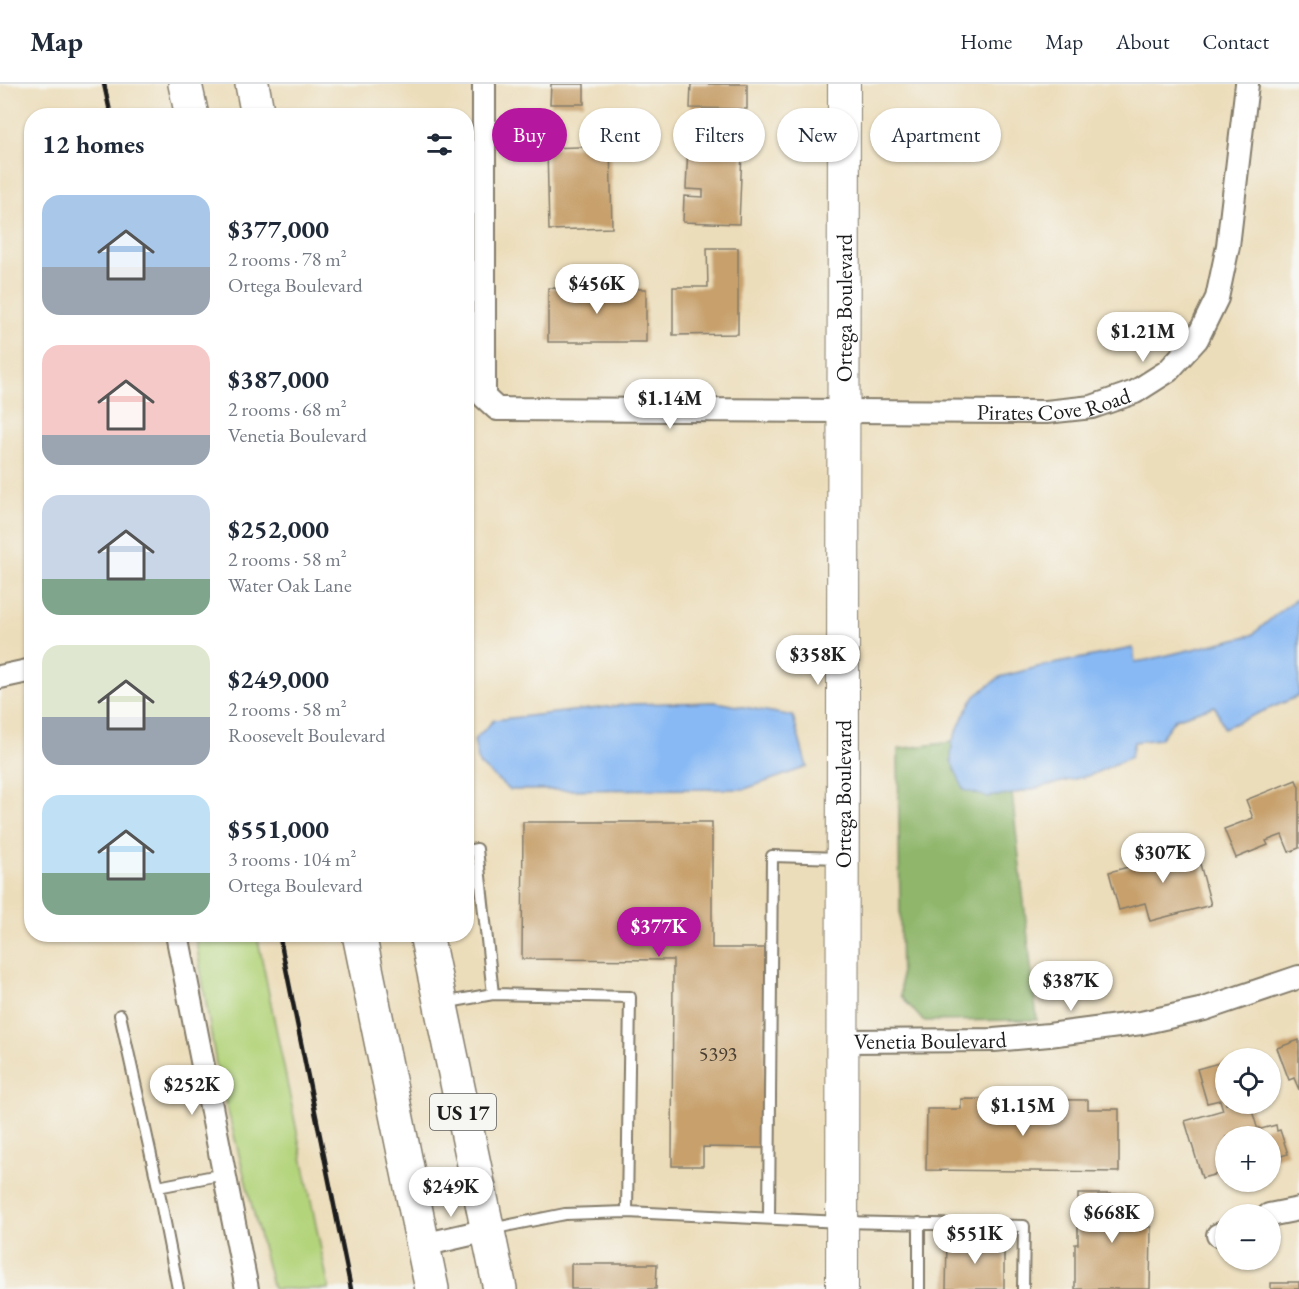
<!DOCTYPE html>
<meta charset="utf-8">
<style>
:root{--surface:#fff;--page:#f6f6f7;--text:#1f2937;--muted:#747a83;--line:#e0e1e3;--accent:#b5179e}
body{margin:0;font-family:"EB Garamond",serif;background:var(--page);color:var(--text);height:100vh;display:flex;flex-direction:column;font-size:22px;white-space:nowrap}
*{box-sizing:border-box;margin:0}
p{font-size:20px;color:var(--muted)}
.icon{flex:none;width:33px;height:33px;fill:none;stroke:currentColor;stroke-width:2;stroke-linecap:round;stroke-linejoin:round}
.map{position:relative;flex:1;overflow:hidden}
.details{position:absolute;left:24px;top:24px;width:450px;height:834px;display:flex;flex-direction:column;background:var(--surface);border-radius:24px;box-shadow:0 2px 4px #0004}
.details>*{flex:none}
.guide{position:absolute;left:492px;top:24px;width:570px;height:54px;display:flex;gap:12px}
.controls{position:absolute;left:1215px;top:964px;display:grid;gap:12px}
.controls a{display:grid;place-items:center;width:66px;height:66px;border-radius:50%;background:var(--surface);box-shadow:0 2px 4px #0004;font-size:30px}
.price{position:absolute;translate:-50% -51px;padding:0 14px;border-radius:21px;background:#fff;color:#222;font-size:20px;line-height:39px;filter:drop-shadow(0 2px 3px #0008)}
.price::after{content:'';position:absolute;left:50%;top:36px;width:18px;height:14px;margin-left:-9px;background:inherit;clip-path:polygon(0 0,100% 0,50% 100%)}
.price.selected{background:var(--accent);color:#fff}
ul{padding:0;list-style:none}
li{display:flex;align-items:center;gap:18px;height:150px;padding:0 18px}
li span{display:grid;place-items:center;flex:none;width:168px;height:120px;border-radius:18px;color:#555}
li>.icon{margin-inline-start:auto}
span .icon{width:72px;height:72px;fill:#fffc;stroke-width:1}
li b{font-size:26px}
h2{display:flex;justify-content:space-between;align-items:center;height:72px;padding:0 18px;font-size:26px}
.pill{padding:0 21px;border-radius:27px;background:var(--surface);box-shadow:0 2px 4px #0004;font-size:21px;line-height:54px}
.pill.selected{background:var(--accent);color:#fff}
header{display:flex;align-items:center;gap:36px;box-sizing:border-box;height:84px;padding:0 30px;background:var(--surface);border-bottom:2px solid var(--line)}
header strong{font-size:28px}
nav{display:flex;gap:33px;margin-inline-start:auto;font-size:21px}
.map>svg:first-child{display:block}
</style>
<header>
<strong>Map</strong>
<nav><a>Home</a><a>Map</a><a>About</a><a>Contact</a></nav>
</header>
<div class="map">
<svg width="1299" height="1205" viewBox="0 0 1299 1205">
<rect width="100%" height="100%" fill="#f6f6f2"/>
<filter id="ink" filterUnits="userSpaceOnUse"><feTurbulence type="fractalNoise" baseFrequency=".0167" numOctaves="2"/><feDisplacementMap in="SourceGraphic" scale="12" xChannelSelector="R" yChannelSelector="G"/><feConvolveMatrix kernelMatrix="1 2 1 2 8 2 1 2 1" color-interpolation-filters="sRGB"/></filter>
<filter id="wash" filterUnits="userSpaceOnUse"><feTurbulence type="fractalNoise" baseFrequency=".008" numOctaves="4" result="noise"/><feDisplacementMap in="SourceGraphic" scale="24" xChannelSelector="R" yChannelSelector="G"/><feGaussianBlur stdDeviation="1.35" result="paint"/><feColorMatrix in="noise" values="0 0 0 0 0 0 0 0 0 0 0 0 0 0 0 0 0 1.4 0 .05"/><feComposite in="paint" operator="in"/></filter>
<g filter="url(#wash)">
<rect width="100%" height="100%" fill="#ecddba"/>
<path fill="#b4d47b" stroke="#68784c" stroke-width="1.5" d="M195,851H257L329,1205H273L216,980Z"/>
<path fill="#8fb66b" stroke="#566944" stroke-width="1.5" d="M952,658L951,677L987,713L1012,710L1037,936L923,937L901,912L898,665Z"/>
<path fill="#88b9f4" stroke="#526a88" stroke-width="1.5" d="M1299,513V612L1224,644L1215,622L1175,635L1160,655L1134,658L1131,673L1091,691L1012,710L987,713L964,706L951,677L952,658L963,633L975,612L1000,593L1038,583L1133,564L1135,578L1147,576L1252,551L1280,527Z
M716,618L793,632L807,683L745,705L510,706L479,680L474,656L494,636L633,620Z"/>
<g id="blocks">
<path fill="#c7a06c" d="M551,0H584V20H550Z
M691,0H747V25L690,24Z
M704,42L743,43L739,140L683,138L684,112L703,113V106L686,105L688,62H703Z
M610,62L612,144L549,146L547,64Z
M707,164H738V250L673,251V203H708Z
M548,204L646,205V258H548Z
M1296,696L1299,703V764L1289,768L1282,751L1266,757L1268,761L1236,774L1224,745L1253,734L1246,716Z
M523,738H712V864H765L764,1064L703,1063V1082H672L673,876L522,875Z
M1195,761L1211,821L1150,837L1145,819L1119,826L1109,788L1140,780L1138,776Z
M1299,956V1006L1294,994L1289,996L1277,964Z
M1226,977V1020H1250L1257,1043L1261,1045L1276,1041L1277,1047L1280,1046L1288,1070L1270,1075V1053H1226V1094L1223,1095L1221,1089L1202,1094L1185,1037L1223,1026L1220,1016L1207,1019L1197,985Z
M961,1015L1088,1016V1025H1119V1088L926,1086L927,1025H961Z
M1078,1110H1140V1143H1151L1150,1205H1075V1160H1078Z
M947,1157L1004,1158V1205H946Z
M571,1180H657L656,1205H571Z
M1288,1198H1299V1205H1271V1199H1288Z"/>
</g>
</g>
<g filter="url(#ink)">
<use href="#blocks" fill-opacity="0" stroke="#847c6b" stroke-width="1.5"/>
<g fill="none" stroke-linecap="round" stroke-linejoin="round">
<g stroke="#847c6b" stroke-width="14">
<path id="lane" d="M493,910L630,913L627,1128
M443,919L493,910L477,765L466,767
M120,931L158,1103
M769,1134L772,772L841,774
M919,1139V1205
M491,1145L565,1130L627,1128L842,1138L1024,1142L1023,1205
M178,1205L158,1103L224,1090"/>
</g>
<g stroke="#847c6b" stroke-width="26">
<g id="street">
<path id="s1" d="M484,0V313L497,325L1046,328L1092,323L1135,308L1168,287L1197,255L1217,214L1228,162L1247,0"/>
<path d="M0,593L32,586"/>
<path d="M177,850L247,1205"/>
<path id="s2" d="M843,957L994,956L1049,951L1141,939L1204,925L1299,893"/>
<path d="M1269,1131L1299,1125"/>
<path d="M1218,1151L1226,1148"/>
<path d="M423,1161L488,1146"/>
</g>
</g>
<g stroke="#847c6b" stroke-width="34">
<g id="secondary">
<path id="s3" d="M842,1205L844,0"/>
</g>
</g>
<g stroke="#847c6b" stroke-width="36">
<path id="highway" d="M185,0L192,32
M252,0L258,32
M359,850L432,1205
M426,850L500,1205"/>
</g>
<use href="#lane" stroke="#fff" stroke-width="10"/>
<use href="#street" stroke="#fff" stroke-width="22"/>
<use href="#secondary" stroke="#fff" stroke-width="32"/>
<use href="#highway" stroke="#fff" stroke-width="33"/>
<path stroke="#1c1c1c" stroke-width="4.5" d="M104,0L111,32
M279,850L351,1205"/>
</g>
</g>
<g text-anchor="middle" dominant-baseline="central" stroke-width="4.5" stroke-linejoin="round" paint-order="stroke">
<g font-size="20" fill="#473d30">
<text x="718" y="970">5393</text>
</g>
<rect fill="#f6f6f2" stroke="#5d5d5c" stroke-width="1.5" x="430" y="1010" width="66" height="36" rx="4.5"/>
<g font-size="21" font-weight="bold" fill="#1c1c1c">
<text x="463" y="1028">US 17</text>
</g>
<g font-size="22" fill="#1c1c1c" stroke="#f6f6f2">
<text stroke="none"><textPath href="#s3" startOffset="981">Ortega Boulevard</textPath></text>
<text stroke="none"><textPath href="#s1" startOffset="888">Pirates Cove Road</textPath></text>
<text stroke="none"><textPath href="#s3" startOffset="495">Ortega Boulevard</textPath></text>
<text stroke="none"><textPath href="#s2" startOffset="87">Venetia Boulevard</textPath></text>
</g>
</g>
</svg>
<div class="controls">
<a><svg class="icon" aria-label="locate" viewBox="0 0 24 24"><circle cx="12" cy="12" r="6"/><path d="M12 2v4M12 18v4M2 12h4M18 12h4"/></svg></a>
<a>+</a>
<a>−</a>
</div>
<b class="price" style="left:597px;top:231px">$456K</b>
<b class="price" style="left:1143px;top:279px">$1.21M</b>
<b class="price" style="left:670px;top:346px">$1.14M</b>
<b class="price" style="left:818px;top:602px">$358K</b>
<b class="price" style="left:1163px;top:800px">$307K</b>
<b class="price selected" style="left:659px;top:874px">$377K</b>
<b class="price" style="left:1071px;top:928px">$387K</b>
<b class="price" style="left:192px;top:1032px">$252K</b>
<b class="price" style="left:1023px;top:1053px">$1.15M</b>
<b class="price" style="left:451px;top:1134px">$249K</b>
<b class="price" style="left:1112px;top:1160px">$668K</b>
<b class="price" style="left:975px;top:1181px">$551K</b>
<div class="guide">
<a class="pill selected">Buy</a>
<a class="pill">Rent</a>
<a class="pill">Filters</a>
<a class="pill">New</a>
<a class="pill">Apartment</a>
</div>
<section class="details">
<h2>12 homes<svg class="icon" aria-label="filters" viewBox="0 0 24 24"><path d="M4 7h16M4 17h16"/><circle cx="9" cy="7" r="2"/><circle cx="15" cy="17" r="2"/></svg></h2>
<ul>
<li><span style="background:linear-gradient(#a9c7e8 60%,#9aa5b1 0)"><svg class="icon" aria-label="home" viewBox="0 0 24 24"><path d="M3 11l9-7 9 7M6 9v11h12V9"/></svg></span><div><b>$377,000</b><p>2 rooms · 78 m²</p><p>Ortega Boulevard</p></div></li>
<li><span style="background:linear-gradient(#f6c9c9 75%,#9aa5b1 0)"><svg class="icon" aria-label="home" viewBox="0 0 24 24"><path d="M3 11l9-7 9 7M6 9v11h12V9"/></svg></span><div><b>$387,000</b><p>2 rooms · 68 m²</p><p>Venetia Boulevard</p></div></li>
<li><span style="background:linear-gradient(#c9d6e8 70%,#7fa58c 0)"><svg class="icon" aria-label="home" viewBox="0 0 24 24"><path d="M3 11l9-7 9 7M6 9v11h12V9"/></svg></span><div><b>$252,000</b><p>2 rooms · 58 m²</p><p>Water Oak Lane</p></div></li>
<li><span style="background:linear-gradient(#dfe7d0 60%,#9aa5b1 0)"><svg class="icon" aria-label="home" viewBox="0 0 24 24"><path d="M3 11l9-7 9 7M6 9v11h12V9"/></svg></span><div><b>$249,000</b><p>2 rooms · 58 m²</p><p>Roosevelt Boulevard</p></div></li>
<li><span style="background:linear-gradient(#bfe0f5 65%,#7fa58c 0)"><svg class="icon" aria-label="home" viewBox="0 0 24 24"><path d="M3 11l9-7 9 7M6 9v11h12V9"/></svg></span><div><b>$551,000</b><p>3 rooms · 104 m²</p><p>Ortega Boulevard</p></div></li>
</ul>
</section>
</div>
